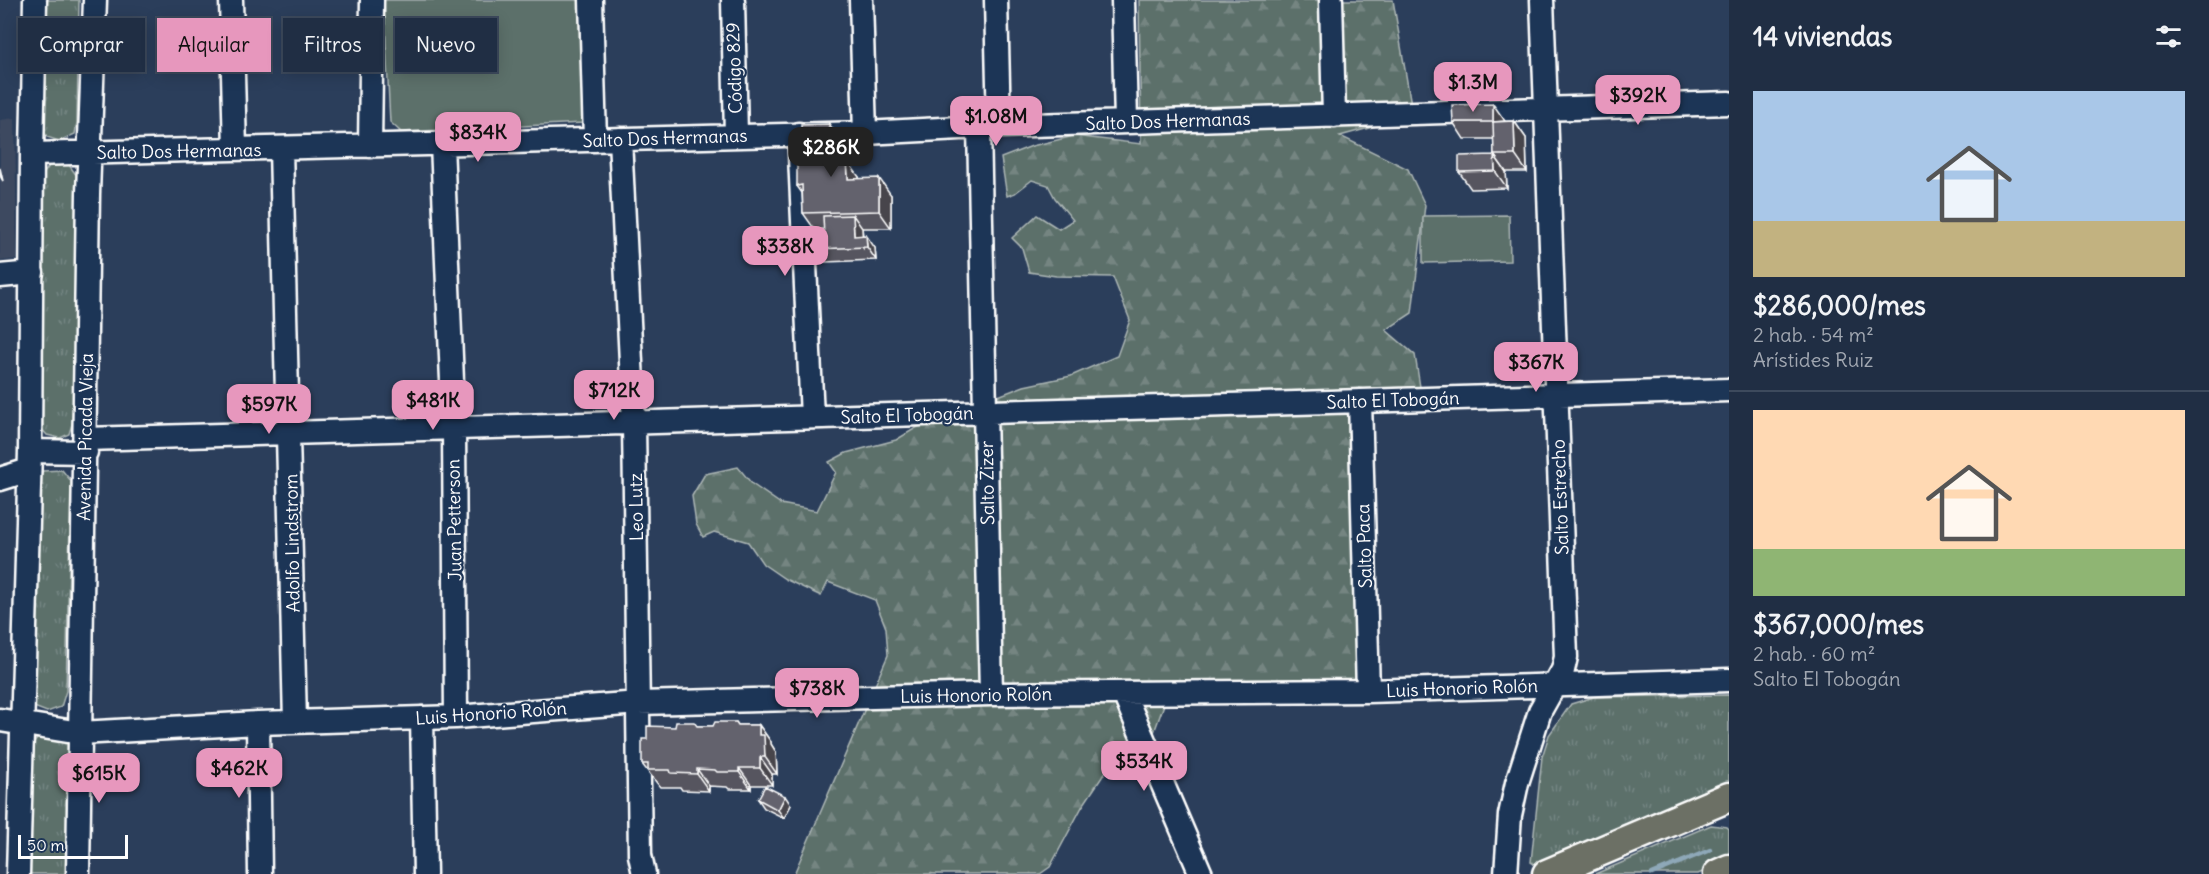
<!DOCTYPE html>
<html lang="es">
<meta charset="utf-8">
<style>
:root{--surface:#202e44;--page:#28364b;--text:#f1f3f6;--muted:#a2a8b2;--line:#3d4a5d;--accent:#e797bd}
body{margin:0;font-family:Delius,sans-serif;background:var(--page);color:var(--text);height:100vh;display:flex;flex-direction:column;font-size:22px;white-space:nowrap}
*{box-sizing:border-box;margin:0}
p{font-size:20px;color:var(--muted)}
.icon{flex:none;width:33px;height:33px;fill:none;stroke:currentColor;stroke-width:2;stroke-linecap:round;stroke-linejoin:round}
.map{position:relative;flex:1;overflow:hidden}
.panel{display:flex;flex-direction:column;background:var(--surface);width:480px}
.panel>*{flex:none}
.banner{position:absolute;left:18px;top:18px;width:570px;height:54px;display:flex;gap:12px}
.scale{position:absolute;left:18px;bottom:15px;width:110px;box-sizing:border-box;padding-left:6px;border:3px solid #fff;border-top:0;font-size:16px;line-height:21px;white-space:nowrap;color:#fff;-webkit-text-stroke:4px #1d3557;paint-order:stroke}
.price{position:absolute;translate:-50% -51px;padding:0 14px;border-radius:12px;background:var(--accent);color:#111;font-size:20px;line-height:39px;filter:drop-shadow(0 2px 3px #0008)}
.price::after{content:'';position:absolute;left:50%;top:36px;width:18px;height:14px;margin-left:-9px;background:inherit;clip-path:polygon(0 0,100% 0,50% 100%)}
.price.active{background:#222;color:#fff}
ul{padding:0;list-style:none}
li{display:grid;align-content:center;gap:12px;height:318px;padding:0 24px}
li+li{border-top:2px solid var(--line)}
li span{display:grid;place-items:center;height:186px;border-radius:0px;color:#555}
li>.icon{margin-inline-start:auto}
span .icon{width:108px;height:108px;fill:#fffc;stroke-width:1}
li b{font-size:26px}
h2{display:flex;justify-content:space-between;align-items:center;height:72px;padding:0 24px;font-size:26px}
.pill{padding:0 21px;border-radius:0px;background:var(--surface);box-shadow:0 3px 15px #0003,0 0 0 2px var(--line);font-size:21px;line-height:54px}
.pill.active{background:var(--accent);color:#111}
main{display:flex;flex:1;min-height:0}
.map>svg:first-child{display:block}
</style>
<main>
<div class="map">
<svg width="1729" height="874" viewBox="0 0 1729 874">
<defs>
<pattern id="grass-tufts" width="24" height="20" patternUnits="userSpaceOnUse" patternTransform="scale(1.5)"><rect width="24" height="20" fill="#5b6f6b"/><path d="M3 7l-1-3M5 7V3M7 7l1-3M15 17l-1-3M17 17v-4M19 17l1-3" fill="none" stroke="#748581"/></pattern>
<pattern id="forest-firs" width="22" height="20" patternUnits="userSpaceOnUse" patternTransform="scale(1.5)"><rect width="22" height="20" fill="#5b6f6b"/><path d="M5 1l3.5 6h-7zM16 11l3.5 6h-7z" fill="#748581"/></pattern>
</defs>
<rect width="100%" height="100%" fill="#2b3e5b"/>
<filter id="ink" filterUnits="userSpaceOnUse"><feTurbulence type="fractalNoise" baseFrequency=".0167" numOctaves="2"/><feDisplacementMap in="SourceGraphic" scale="12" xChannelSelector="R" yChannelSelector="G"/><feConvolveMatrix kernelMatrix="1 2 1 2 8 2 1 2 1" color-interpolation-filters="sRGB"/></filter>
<g filter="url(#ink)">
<path fill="#3c4960" d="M15,118L17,259L0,261V120Z"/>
<path fill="url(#grass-tufts)" stroke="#adb7b5" stroke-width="1.5" d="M42,0H79L77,122L75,134L59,141L47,137L40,122Z
M69,165L77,176L75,414L69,434L60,438L47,435L40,427V179L49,166Z
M62,470L71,481L66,691L61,707L47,712L34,707V484L43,471Z
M1729,695V786L1539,867L1531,862L1542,757L1549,735L1571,704L1594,697Z
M60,732L69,743L66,874H30L32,746L41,733Z
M1711,825L1727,827L1729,829V859L1723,863L1698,874H1595Z"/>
<path fill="url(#forest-firs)" stroke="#adb7b5" stroke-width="1.5" d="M1139,0H1393L1413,116L1340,136L1408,169L1425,205L1412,313L1386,330L1415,355L1420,387L1348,428L1363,689L1166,699L1140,771L1110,765L1082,807L1050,867L1040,874H794L888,655L886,628L875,600L828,582L821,596L785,579L763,564L748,542L714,532L703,537L696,524L692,496L705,474L738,467L752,484L781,504L817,511L836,472L829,462L846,453L896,440L916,428L1024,386L1071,376L1117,356L1130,320L1113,277L1056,276L1029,272L1022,248L1012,238L1037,215L1059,229L1073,220L1055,198L1048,185L1032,180L1015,193L1007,196L1001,158L1032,146L1074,136L1141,144Z"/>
<path fill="#5b6f6b" stroke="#adb7b5" stroke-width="1.5" d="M384,0H589L583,123L401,132L390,122Z
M1509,215L1510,261L1423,263V216Z"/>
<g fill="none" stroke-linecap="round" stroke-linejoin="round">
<path stroke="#8ea8b8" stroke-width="4.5" d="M1652,874L1710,850"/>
<g stroke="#fff" stroke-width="27">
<path id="minor" d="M231,0L235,149
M591,0L595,140
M733,0L736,136
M861,0L865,133
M996,0L999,126
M1123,0L1126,122
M1331,0L1334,116
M979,127L991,694
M799,134L812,417
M620,139L634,423L640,855L644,874
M442,144L454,428L456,717
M370,146L372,0
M281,148L295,722
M32,154L865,133L999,126L1729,103
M0,276L32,273
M1360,401L1368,691
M86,439L1729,390
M30,451L86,452
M0,479L29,470
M1124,694L1201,874
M422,718L425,874
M0,720L80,733L258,723L456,717L639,703L991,694L1368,691L1729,680
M258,723L260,874
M18,874L30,451L32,154L35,0
M78,874L88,194L95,0
M1506,874L1510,815L1517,783L1540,711L1563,670L1566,657L1542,0"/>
</g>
<g stroke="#fff" stroke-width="33">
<path id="major" d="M1547,874L1729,797
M1718,874L1729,869"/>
</g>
<use href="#minor" stroke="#1d3557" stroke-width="22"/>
<use href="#major" stroke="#6c7065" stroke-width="28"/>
</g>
<path fill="#56545e" stroke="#fff" stroke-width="1.5" d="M1514,121L1526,138L1527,172H1506L1494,155V139H1464L1453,122Z
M829,124L841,141V161L859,177V179L891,195V228H862L863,235L875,248L876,260L825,262L816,249L824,236V229L815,230L803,213L802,193L797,186L802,156Z
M1494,155L1506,172L1507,188L1471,189L1459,172Z
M736,722L738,725H759L771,742V744L776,752L777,774H772V785H751V789H729L727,787L709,786V791L682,790L680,787H660L642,764L647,739L697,726H713Z
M758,799L791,805L784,818L764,808Z"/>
<path fill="#46454c" stroke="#fff" stroke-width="1.5" d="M1493,104L1505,121L1493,122Z
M1514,121L1526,138L1527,172L1515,155Z
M829,124L841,141L842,178L830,161Z
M1494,155L1506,172L1507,188L1495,171Z
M847,160L859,177V196L848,179Z
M0,168L3,181L0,176Z
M879,178L891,195V228L879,211Z
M853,215L862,228L863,248L854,236Z
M866,235L875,248L876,260L867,247Z
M759,725L771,742V744L776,752L777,774L765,757L759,735Z
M760,757L772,774V785L760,768Z
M739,768L751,785V789L739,772Z
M697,769L709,786V791L697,774Z
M785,796L791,805L784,818L778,810Z"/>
<path fill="#64626d" stroke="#fff" stroke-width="1.5" d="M1493,104V122H1453L1452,105Z
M1514,121L1515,155H1494L1493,122Z
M829,124L830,161L847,160L848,179L879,178V211L803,213L802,185L797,186V156H802L801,125Z
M1494,155L1495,171L1459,172V156Z
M853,215L854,236L866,235L867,247L816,249V236H824L823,216Z
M676,722H694L697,726H713L715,722H736L738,725H759V735H764L765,757H760V768H739V772H717L715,770L697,769V774L671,773L670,770H648V764H642V739H647V726L675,727Z
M765,786L785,796L778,810L758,799Z"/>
</g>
<g text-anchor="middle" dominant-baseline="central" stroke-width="4.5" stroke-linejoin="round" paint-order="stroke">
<g font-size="18" fill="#fff" stroke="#1d3557">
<text transform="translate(734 68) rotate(-92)">Código 829</text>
<text transform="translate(1168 121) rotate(-2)">Salto Dos Hermanas</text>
<text transform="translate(665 138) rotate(-2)">Salto Dos Hermanas</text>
<text transform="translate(179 151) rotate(-1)">Salto Dos Hermanas</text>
<text transform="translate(1393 400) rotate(-2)">Salto El Tobogán</text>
<text transform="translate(907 415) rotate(-2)">Salto El Tobogán</text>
<text transform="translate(85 437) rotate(-89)">Avenida Picada Vieja</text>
<text transform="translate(987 483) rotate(-91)">Salto Zizer</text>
<text transform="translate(1560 497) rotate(-92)">Salto Estrecho</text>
<text transform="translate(636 507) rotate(-91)">Leo Lutz</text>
<text transform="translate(454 520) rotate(-91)">Juan Petterson</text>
<text transform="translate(292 543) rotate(-91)">Adolfo Lindstrom</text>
<text transform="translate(1364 546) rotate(-92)">Salto Paca</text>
<text transform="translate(1462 688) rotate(-2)">Luis Honorio Rolón</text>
<text transform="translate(976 695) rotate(-1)">Luis Honorio Rolón</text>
<text transform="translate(491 713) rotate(-4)">Luis Honorio Rolón</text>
</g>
</g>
</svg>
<div class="scale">50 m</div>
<b class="price" style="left:1473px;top:113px">$1.3M</b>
<b class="price" style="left:1638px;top:126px">$392K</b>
<b class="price" style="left:996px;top:147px">$1.08M</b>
<b class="price" style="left:478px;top:163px">$834K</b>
<b class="price active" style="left:831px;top:178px">$286K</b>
<b class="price" style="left:785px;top:277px">$338K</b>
<b class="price" style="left:1536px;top:393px">$367K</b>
<b class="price" style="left:614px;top:421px">$712K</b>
<b class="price" style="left:433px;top:431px">$481K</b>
<b class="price" style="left:269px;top:435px">$597K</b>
<b class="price" style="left:817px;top:719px">$738K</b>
<b class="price" style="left:1144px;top:792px">$534K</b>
<b class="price" style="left:239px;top:799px">$462K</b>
<b class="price" style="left:99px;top:804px">$615K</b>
<div class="banner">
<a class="pill">Comprar</a>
<a class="pill active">Alquilar</a>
<a class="pill">Filtros</a>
<a class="pill">Nuevo</a>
</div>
</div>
<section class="panel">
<h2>14 viviendas<svg class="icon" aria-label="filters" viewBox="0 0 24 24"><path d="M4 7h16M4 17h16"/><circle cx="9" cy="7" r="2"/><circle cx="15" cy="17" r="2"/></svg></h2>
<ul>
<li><span style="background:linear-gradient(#a9c7e8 70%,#c2b280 0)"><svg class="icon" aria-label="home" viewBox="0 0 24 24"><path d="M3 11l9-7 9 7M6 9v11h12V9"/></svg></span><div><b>$286,000/mes</b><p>2 hab. · 54 m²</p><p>Arístides Ruiz</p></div></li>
<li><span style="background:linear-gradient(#ffd9b3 75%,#8fb573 0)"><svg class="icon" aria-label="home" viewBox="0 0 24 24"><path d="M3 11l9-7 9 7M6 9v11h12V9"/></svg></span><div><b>$367,000/mes</b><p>2 hab. · 60 m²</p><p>Salto El Tobogán</p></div></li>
</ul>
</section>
</main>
